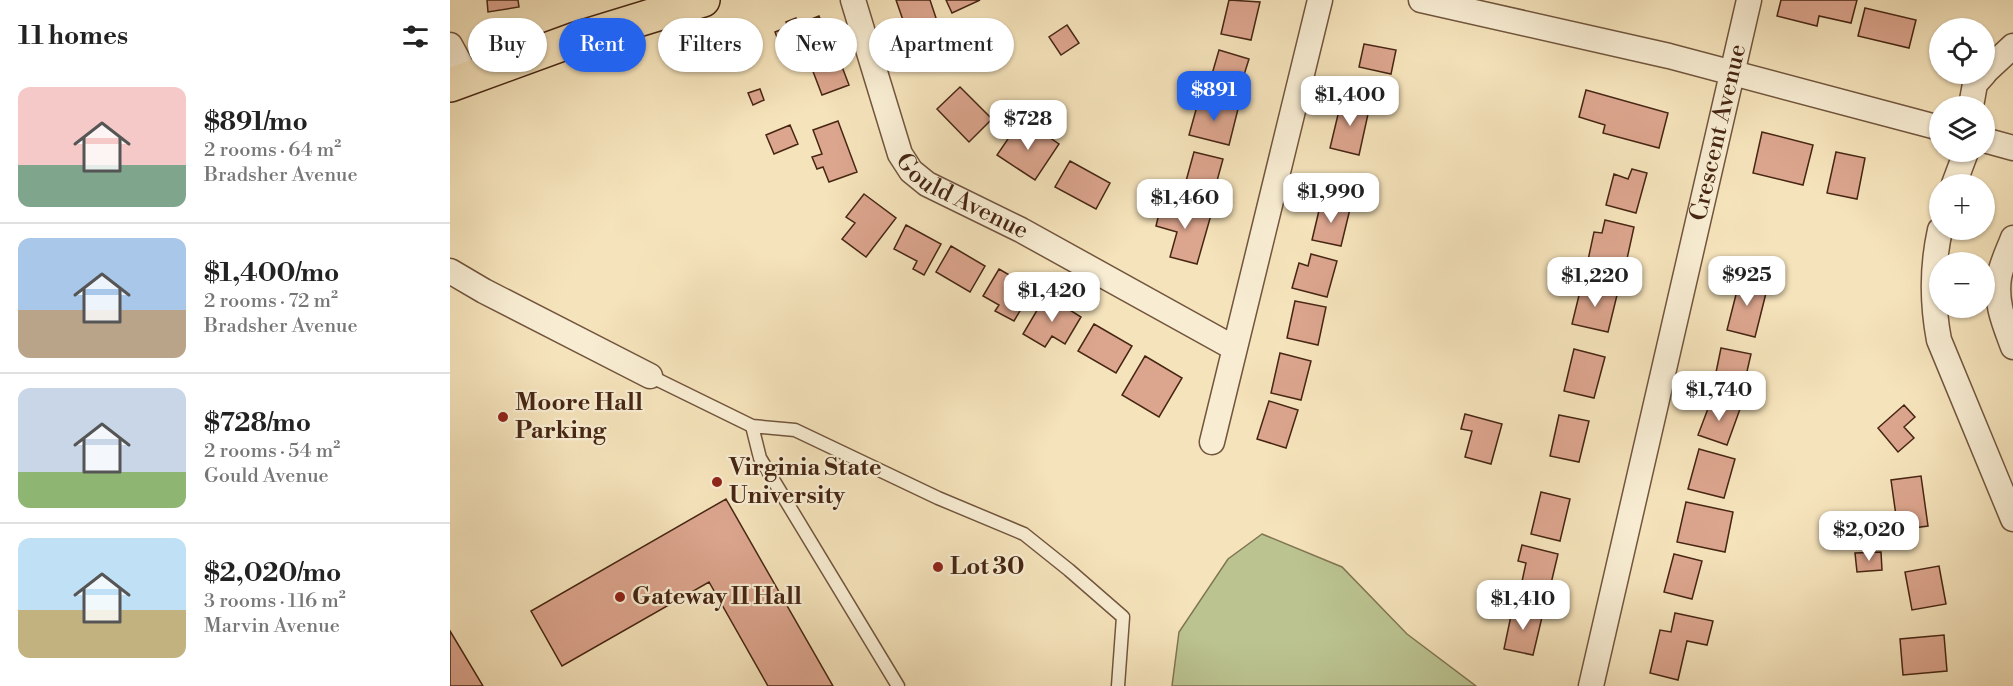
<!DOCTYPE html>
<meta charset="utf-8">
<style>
:root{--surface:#fff;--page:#f6f6f6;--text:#222;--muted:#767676;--line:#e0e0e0;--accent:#2563eb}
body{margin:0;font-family:"Libre Bodoni",serif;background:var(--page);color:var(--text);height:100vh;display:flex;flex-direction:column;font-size:22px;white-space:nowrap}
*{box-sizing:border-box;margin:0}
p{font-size:20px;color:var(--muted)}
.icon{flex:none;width:33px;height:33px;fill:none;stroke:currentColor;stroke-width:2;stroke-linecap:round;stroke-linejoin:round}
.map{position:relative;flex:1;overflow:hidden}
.sheet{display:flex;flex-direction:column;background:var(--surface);width:450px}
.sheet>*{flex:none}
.banner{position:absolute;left:18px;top:18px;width:570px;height:54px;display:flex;gap:12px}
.tools{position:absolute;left:1479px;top:18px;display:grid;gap:12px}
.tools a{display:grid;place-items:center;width:66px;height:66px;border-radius:50%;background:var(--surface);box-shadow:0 2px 4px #0004;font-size:30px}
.price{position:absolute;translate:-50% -51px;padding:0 14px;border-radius:12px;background:#fff;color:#222;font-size:20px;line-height:39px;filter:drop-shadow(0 2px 3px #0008)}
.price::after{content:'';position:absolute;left:50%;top:36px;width:18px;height:14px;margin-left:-9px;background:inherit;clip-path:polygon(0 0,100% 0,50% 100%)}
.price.active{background:var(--accent);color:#fff}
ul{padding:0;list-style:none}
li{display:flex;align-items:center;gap:18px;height:150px;padding:0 18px}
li+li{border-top:2px solid var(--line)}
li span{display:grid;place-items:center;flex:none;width:168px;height:120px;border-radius:12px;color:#555}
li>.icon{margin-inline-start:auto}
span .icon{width:72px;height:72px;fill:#fffc;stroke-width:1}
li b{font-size:26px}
h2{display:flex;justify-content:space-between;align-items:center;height:72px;padding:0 18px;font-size:26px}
.chip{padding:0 21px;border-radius:27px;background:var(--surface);box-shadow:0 2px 4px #0004;font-size:21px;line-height:54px}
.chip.active{background:var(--accent);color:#fff}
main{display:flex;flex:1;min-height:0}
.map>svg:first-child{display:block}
</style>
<main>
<section class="sheet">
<h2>11 homes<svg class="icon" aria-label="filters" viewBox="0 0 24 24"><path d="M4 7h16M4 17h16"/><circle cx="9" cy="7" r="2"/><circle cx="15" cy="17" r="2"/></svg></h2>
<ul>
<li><span style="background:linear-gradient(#f6c9c9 65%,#7fa58c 0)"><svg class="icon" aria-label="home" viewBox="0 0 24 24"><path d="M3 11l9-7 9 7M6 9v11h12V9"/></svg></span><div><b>$891/mo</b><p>2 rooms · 64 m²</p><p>Bradsher Avenue</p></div></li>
<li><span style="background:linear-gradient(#a9c7e8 60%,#b9a48a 0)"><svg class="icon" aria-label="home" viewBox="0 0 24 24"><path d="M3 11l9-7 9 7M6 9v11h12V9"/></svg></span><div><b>$1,400/mo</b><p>2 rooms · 72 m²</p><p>Bradsher Avenue</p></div></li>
<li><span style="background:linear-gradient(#c9d6e8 70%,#8fb573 0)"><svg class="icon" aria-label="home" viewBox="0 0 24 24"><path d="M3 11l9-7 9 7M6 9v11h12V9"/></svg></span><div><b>$728/mo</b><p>2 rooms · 54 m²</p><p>Gould Avenue</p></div></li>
<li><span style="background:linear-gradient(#bfe0f5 60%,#c2b280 0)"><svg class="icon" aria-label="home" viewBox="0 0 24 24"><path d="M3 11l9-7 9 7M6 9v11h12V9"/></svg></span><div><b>$2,020/mo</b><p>3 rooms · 116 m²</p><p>Marvin Avenue</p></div></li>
</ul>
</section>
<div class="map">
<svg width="1563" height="686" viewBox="0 0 1563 686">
<rect width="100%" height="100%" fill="#f5e3bb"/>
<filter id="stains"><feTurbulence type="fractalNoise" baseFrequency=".00333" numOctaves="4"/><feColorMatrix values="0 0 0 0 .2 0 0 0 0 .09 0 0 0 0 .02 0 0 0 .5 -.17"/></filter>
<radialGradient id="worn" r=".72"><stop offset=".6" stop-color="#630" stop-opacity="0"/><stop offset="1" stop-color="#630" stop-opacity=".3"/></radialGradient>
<path fill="#bbc491" stroke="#807552" stroke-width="1.5" d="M812,534L892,567L957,634L1026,686H722L729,632L778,559Z"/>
<path fill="#dca58e" stroke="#462613" stroke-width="1.5" d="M37,0H68L69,7L38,12Z
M446,0H480L491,33L461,43Z
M496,0H530L502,13Z
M779,0L810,2L801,40L771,34Z
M1331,0H1407L1401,23L1369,16L1367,26L1327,16Z
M1415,8L1466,20L1459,48L1408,36Z
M369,16L374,28L367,31L374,51L362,56L359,49L335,58L325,32L338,27L336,22L346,18L349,24Z
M617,25L629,43L611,55L599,37Z
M914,44L946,50L941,74L909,67Z
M769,50L799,59L787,97L758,88Z
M386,51L399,85L372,95L359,61Z
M510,87L542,119L519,142L487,109Z
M310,89L314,100L303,105L298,93Z
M1136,90L1218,113L1209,148L1153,133L1155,125L1129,117Z
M892,98L920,105L909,155L880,148Z
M749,99L788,109L779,145L739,135Z
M388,121L407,172L379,182L373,167L367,169L362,157L372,154L363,130Z
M578,123L609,144L585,180L547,155L564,130L570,134Z
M340,125L348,144L324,154L316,135Z
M1312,132L1363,145L1353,185L1303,173Z
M744,152L773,159L762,199L733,192Z
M1386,152L1415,158L1407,199L1377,193Z
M620,161L660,183L646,209L605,187Z
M1182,169L1197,173L1186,213L1156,205L1164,174L1178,179Z
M414,194L446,218L416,257L392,239L405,223L396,217Z
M712,201L761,215L747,264L720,257L727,232L706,226Z
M871,202L900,209L891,246L862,240Z
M1155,220L1184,227L1175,268L1138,260L1144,232L1152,233Z
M456,225L491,244L474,275L463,269L467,261L444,249Z
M501,246L535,266L520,292L486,272Z
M861,254L887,261L877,297L842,288L849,263L858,266Z
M549,269L583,289L564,321L545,311L549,305L533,296Z
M1291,275L1309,280L1307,287L1317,289L1305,337L1277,330Z
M1132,283L1168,291L1158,332L1122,324Z
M596,295L631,317L615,344L602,336L595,347L573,334Z
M845,301L876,307L868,345L837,338Z
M644,324L682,346L666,373L628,351Z
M1271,348L1301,354L1292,393L1263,387Z
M1124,349L1155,357L1144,398L1114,391Z
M830,353L861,361L851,400L821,393Z
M695,356L732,378L709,417L672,395Z
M1262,398L1290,409L1277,445L1248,435Z
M819,401L848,410L836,448L807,439Z
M1454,405L1465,417L1454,427L1464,438L1448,452L1428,428Z
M1015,414L1052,424L1041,464L1015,457L1022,431L1011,429Z
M1109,415L1139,421L1129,462L1100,456Z
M1249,449L1285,459L1274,498L1238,489Z
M1471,476L1478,526L1448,530L1441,480Z
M1091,492L1120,499L1110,541L1081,534Z
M276,499L383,686H318L259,582L112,666L81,611Z
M1236,502L1283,512L1275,552L1227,542Z
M1424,522L1425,543L1393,545L1391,525Z
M1072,545L1108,554L1099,592L1071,586L1076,563L1068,561Z
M1431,552L1432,570L1407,572L1405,553Z
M1224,554L1252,561L1242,599L1214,592Z
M1489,566L1496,604L1462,610L1455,572Z
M1063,606L1093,613L1083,655L1054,649Z
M1225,613L1263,621L1257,645L1237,641L1228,680L1200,673L1210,630L1221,632Z
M0,631L33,686H0Z
M1494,635L1497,671L1453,675L1450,639Z"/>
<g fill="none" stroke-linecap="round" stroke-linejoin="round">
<g stroke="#72553d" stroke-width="15">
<path id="service" d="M200,376L302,426L345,430L488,498L574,534L619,570L673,617L668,686
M302,426L310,458L448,686"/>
</g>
<g stroke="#72553d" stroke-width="27">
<g id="minor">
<path id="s1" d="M403,0L450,154L461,171L477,184L571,230L784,348"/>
<path d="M971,0L1219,56L1490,128"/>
<path d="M0,45L18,78"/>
<path d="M1534,73L1563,46"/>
<path d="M1521,106L1525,84L1534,74"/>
<path d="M1534,140L1563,148"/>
<path d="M1504,184L1516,152"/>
<path d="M1490,230C1482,266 1482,303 1489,340L1563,519"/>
<path d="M1563,238C1558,251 1551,265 1549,278C1545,303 1555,325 1563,347"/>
<path d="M0,271L34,291L200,376"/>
<path d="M762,442L870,0"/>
<path id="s2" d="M1141,686L1299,0"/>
</g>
</g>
<g stroke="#462613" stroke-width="36">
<path id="primary" d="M0,85L126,39L253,0"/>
</g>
<use href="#service" stroke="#f8edd3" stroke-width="12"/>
<use href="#minor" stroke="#f8edd3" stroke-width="24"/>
<use href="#primary" stroke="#f5e3bb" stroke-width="33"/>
</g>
<g fill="#8f2418" stroke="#f8edd3" stroke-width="2">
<circle cx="53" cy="417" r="6"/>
<circle cx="267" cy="482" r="6"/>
<circle cx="488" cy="567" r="6"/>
<circle cx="170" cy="597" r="6"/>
</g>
<g text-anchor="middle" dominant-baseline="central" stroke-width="4.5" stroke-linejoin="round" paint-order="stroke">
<g font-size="24" fill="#462613" stroke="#f8edd3">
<text stroke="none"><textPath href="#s2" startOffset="568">Crescent Avenue</textPath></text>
<text stroke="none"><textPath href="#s1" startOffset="238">Gould Avenue</textPath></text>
</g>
<g font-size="24" font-weight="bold" fill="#462613" stroke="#f8edd3" text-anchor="start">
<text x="65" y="403">Moore Hall<tspan x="65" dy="28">Parking</tspan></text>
<text x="279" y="468">Virginia State<tspan x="279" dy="28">University</tspan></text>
<text x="500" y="567">Lot 30</text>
<text x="182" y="597">Gateway II Hall</text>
</g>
</g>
<rect width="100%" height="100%" filter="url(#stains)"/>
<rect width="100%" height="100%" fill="url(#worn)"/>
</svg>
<div class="tools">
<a><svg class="icon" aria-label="locate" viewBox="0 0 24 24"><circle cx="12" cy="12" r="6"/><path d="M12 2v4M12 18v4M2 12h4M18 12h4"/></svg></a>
<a><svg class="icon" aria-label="layers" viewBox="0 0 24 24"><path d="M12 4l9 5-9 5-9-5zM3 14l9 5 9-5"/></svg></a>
<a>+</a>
<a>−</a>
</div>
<b class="price active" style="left:764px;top:122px">$891</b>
<b class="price" style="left:900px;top:127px">$1,400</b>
<b class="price" style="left:578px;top:151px">$728</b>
<b class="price" style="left:881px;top:224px">$1,990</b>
<b class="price" style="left:735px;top:230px">$1,460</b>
<b class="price" style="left:1297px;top:307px">$925</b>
<b class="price" style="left:1145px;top:308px">$1,220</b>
<b class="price" style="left:602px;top:323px">$1,420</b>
<b class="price" style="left:1269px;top:422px">$1,740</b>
<b class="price" style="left:1419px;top:562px">$2,020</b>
<b class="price" style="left:1073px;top:631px">$1,410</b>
<div class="banner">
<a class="chip">Buy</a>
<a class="chip active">Rent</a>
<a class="chip">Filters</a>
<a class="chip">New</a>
<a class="chip">Apartment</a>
</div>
</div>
</main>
